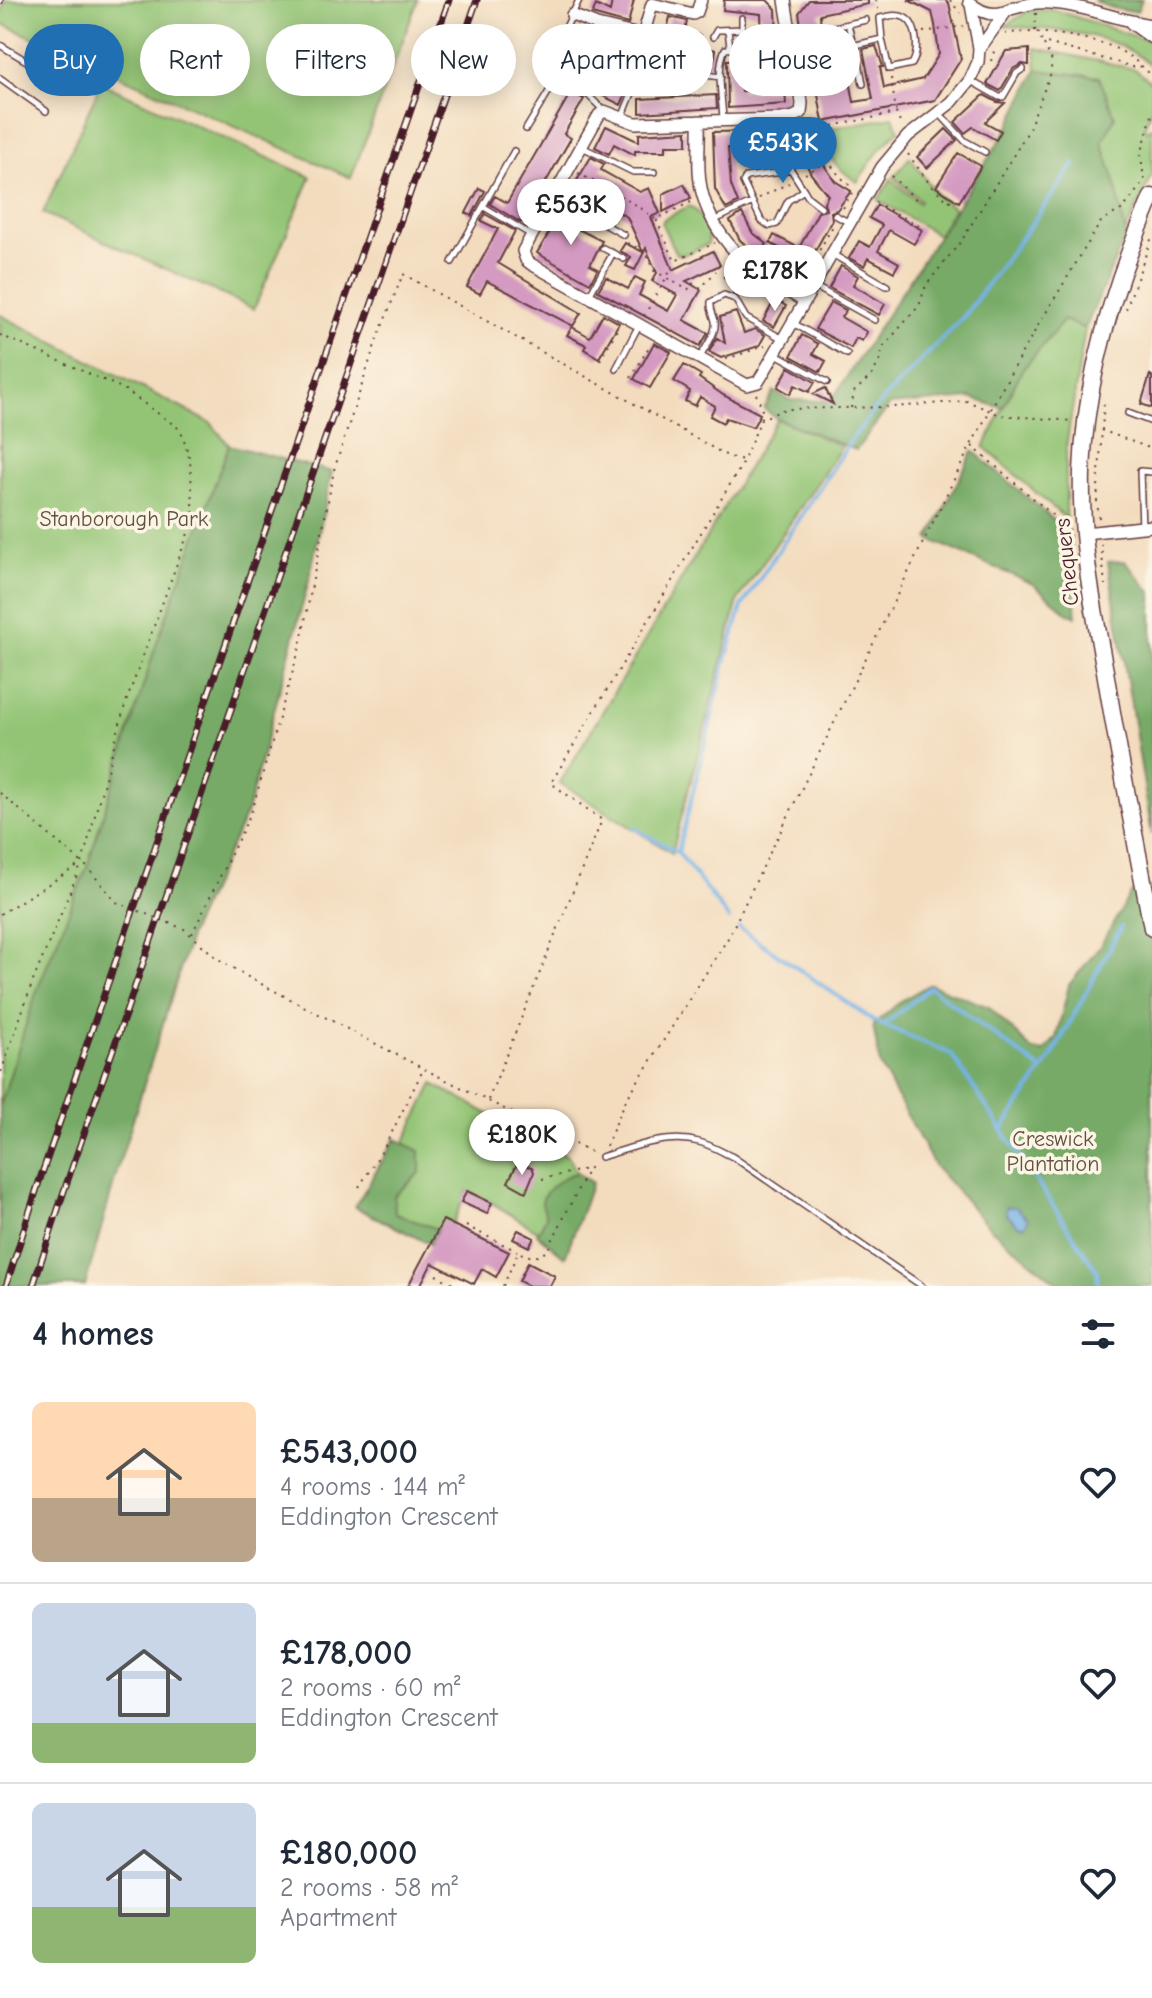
<!DOCTYPE html>
<meta charset="utf-8">
<style>
:root{--surface:#fff;--page:#f6f6f7;--text:#1f2937;--muted:#747a83;--line:#e0e1e3;--accent:#1f6fb2}
body{margin:0;font-family:"Comic Neue",sans-serif;background:var(--page);color:var(--text);height:100vh;display:flex;flex-direction:column;font-size:30px;white-space:nowrap}
*{box-sizing:border-box;margin:0}
p{font-size:26px;color:var(--muted)}
.icon{flex:none;width:44px;height:44px;fill:none;stroke:currentColor;stroke-width:2;stroke-linecap:round;stroke-linejoin:round}
.map{position:relative;height:1286px;overflow:hidden}
.drawer{display:flex;flex-direction:column;background:var(--surface);flex:1}
.drawer>*{flex:none}
.banner{position:absolute;left:24px;top:24px;width:1104px;height:72px;display:flex;gap:16px}
.price{position:absolute;translate:-50% -68px;padding:0 18px;border-radius:28px;background:#fff;color:#222;font-size:26px;line-height:52px;filter:drop-shadow(0 2px 4px #0008)}
.price::after{content:'';position:absolute;left:50%;top:48px;width:24px;height:18px;margin-left:-12px;background:inherit;clip-path:polygon(0 0,100% 0,50% 100%)}
.price.selected{background:var(--accent);color:#fff}
ul{padding:0;list-style:none}
li{display:flex;align-items:center;gap:24px;height:200px;padding:0 32px}
li+li{border-top:2px solid var(--line)}
li span{display:grid;place-items:center;flex:none;width:224px;height:160px;border-radius:12px;color:#555}
li>.icon{margin-inline-start:auto}
span .icon{width:96px;height:96px;fill:#fffc;stroke-width:1}
li b{font-size:34px}
h2{display:flex;justify-content:space-between;align-items:center;height:96px;padding:0 32px;font-size:34px}
.pill{padding:0 28px;border-radius:36px;background:var(--surface);box-shadow:0 4px 20px #0003;font-size:28px;line-height:72px}
.pill.selected{background:var(--accent);color:#fff}
.map>svg:first-child{display:block}
</style>
<div class="map">
<svg width="1152" height="1286" viewBox="0 0 1152 1286">
<rect width="100%" height="100%" fill="#fcf5e5"/>
<filter id="ink" filterUnits="userSpaceOnUse"><feTurbulence type="fractalNoise" baseFrequency=".0125" numOctaves="2"/><feDisplacementMap in="SourceGraphic" scale="16" xChannelSelector="R" yChannelSelector="G"/><feConvolveMatrix kernelMatrix="1 2 1 2 8 2 1 2 1" color-interpolation-filters="sRGB"/></filter>
<filter id="wash" filterUnits="userSpaceOnUse"><feTurbulence type="fractalNoise" baseFrequency=".006" numOctaves="4" result="noise"/><feDisplacementMap in="SourceGraphic" scale="32" xChannelSelector="R" yChannelSelector="G"/><feGaussianBlur stdDeviation="1.8" result="paint"/><feColorMatrix in="noise" values="0 0 0 0 0 0 0 0 0 0 0 0 0 0 0 0 0 1.4 0 .05"/><feComposite in="paint" operator="in"/></filter>
<g filter="url(#wash)">
<rect width="100%" height="100%" fill="#f3dcbe"/>
<path fill="#93c474" stroke="#6e7250" stroke-width="2" d="M6,0H418L351,178L0,23V15Z
M1052,9L1149,41L1152,46V67C1114,30 1055,30 1005,26L1028,11Z
M1035,48L1135,69L1152,83V108L1144,128L1148,131L1152,126V176L1125,233L1115,182L1102,142L1099,77L1037,70Z
M101,83L311,177L254,309L43,213Z
M893,117L899,130L880,149L857,182C841,171 817,152 827,129Z
M910,157L937,195L954,208L938,235L878,200L891,179L919,203L920,200L894,177Z
M689,206C701,212 710,230 708,244L683,255L676,254L662,224L664,219Z
M0,315L211,423L229,445L0,1276Z
M1064,320L1085,329L1066,447V519L984,447L1022,370Z
M777,419L842,446L738,600L672,853L560,783Z
M433,1084L569,1157L577,1173L547,1237L492,1203L467,1191L452,1225L430,1244L355,1207L395,1139L404,1143Z"/>
<path fill="#76aa66" stroke="#606448" stroke-width="2" d="M1093,0H1142L1137,11C1122,12 1106,7 1093,0Z
M1037,70L1099,77L1115,117L1102,142L1115,182L1126,235L1085,329L1064,320L1022,370L1003,408L970,398L890,405L856,450L778,419L764,409L774,391L790,400L831,401L1010,125Z
M229,445L332,472L309,580L247,812L189,936L188,944L120,1161L85,1286H0V1106L37,990L87,867L155,648Z
M973,451L1070,534L1076,616L1068,613L1033,584L929,539Z
M1125,561L1152,593V835L1108,562Z
M1152,887V1286H1061L991,1229L935,1167L880,1065L873,1025L901,1001L930,984L989,1007L1032,1050L1044,1052L1056,1038L1069,985L1099,948L1131,893Z
M395,1139L420,1151V1173L394,1196L395,1214L438,1229L430,1244L355,1207Z
M577,1173L592,1183L565,1257L537,1234L546,1217C546,1214 542,1206 542,1203C542,1190 566,1174 577,1173Z"/>
<path fill="#76b4e9" stroke="#606a8a" stroke-width="2" d="M1006,1207H1016L1028,1219L1025,1226L1018,1225L1006,1214Z"/>
<g fill="none" stroke-linecap="round" stroke-linejoin="round">
<path stroke="#76b4e9" stroke-width="4" d="M634,828L677,852
M729,919L678,852L726,659L742,606L852,439L880,403L965,315L1075,164
M739,928L874,1021L951,1054L1097,1271L1098,1286
M884,1025L930,987L1042,1070
M1002,1130L1052,1056L1121,927"/>
</g>
<g id="blocks">
<path fill="#d49ac1" d="M612,0H634L628,24L592,14L596,5L610,12Z
M724,0H767L776,9L777,40L762,41L761,14L723,10Z
M809,0H868V4L820,14L821,29L824,36L841,33L843,42L805,51L799,13Z
M908,0H945L949,3L961,59L935,100L823,122L817,89L812,90L807,62L845,53L854,102L873,99L863,49L876,46L883,67H880L884,88L923,79L939,54L935,25L932,12Z
M670,17L687,21L685,32L700,35L696,52L680,48L677,58L661,55Z
M600,35L648,46L644,64L598,54Z
M704,47L716,50L712,70L700,69Z
M1029,49V65L1022,64L1013,69L1000,91L987,84L1006,51Z
M782,54L783,68L771,69L770,55Z
M739,59L741,91L785,90L786,104L728,108L727,60Z
M585,73L626,93L621,105L579,84Z
M571,92L584,99L564,134L571,138L523,222H520L490,204L495,196L507,203Z
M716,95L717,108L640,113V99Z
M984,95L997,102L1005,103L985,122L1001,131L996,140L973,127L965,133L955,122Z
M606,126L639,142V134L687,131V145H666V151H635V155L614,144L609,154L595,147Z
M946,129L957,140L927,168L917,157Z
M818,130V145L826,159L822,162L835,181L851,191L837,210L831,212L832,220L798,282L785,274L791,264L786,261L790,254L770,243L774,235L799,248L818,212L826,210L824,202L828,195L811,174L797,144L789,145L783,140L778,142V147L728,148L731,185L738,203L726,209L715,189L713,132Z
M958,153L981,166L959,202L936,187Z
M591,157L604,164L601,170L640,192L649,188L660,213L651,217L673,270L713,251L720,265L686,281L701,290L684,320L708,333L700,346L598,291L606,277L628,289L635,277L645,282L639,295L668,311L677,295L652,281L657,273L646,248L635,270L626,266L631,257L620,251L625,243L643,252L627,217L591,197L586,195L581,205L567,197Z
M684,184L691,198L663,212V194Z
M479,188L485,191L472,216L466,213Z
M877,205L922,230L914,244L889,230L878,251L899,263L894,272L868,258L864,266L849,258L859,241L870,247L882,225L869,218Z
M564,208L582,218L576,228L602,241L590,265L598,269L590,283L537,253Z
M742,213L752,232L767,244L759,256L740,240L730,221Z
M485,214L515,231L498,263L581,313L573,326L487,281L480,294L467,287L498,229L481,221Z
M841,266L858,276L853,285L885,304L879,315L829,288Z
M732,269L755,288L750,297L724,277Z
M775,299L786,306L774,327L763,321Z
M831,302L846,310L841,317L867,332L862,341L856,338L851,348L815,329Z
M736,312L744,333L755,329L765,335L759,346L721,358L709,352L717,338L725,343L720,317Z
M603,314L619,323L599,358L584,349L586,345L567,335L572,327L590,337Z
M802,335L818,344L813,354L826,361L820,372L791,356Z
M654,343L671,352L650,388L634,379Z
M684,365L701,375L699,378L723,395L760,414L753,427L726,418L723,423L710,416L715,406L700,397L695,406L685,401L690,391L674,381Z
M789,367L815,382L809,392L795,385L790,394L778,387Z
M1150,375L1152,376V408L1141,404Z
M825,388L833,404L813,394Z
M517,1164L532,1167L534,1172L526,1192L508,1182Z
M467,1191L492,1203L487,1214L461,1202Z
M443,1220L509,1252L496,1277L482,1269L474,1284L432,1263L420,1286H408Z
M518,1230L534,1238L529,1247L513,1239Z
M528,1262L555,1276L550,1286H529L519,1281Z"/>
</g>
</g>
<g filter="url(#ink)">
<use href="#blocks" fill-opacity="0" stroke="#633b41" stroke-width="2"/>
<g fill="none" stroke-linecap="round" stroke-linejoin="round">
<g stroke="#633b41" stroke-width="8">
<path id="service" d="M0,1V0
M742,18V37
M848,24L853,45
M826,29L866,20
M728,30L730,47
M644,36L654,42L652,54L655,59L690,67
M713,37L717,30L742,29
M559,42L579,0
M0,45L30,63
M856,45L863,84
M744,48L746,74
M591,49L597,26
M795,59L882,39L880,18C888,16 899,13 907,19C918,27 919,53 912,64L889,69L882,39
M697,74L721,77
M0,78L46,111
M622,79L635,86H649
M971,81L999,97H1003L1017,73L1023,69
M939,113L965,141L985,152
M622,118L635,86
M723,119C722,98 716,68 725,49L792,46
M526,129L557,78L588,95L603,110
M783,145L785,159L790,168L782,172L746,177L743,182L761,220L769,226L777,224L788,201L804,190L790,168
M582,147L633,172H654
M804,190L808,197L821,207
M555,197L624,235
M484,207L530,234
M835,215L848,222
M715,220L751,203
M603,248L624,259
M832,254L887,286
M452,262L514,151
M814,286L875,320
M590,294L613,253
M793,323L847,354
M776,354L827,382
M700,357C706,347 717,332 715,321C713,313 710,310 711,302L724,295L735,299L746,318L781,338
M616,369L639,325
M1128,413L1152,422
M1142,528L1140,471L1152,472
M601,1157C632,1148 666,1133 699,1142C711,1145 722,1152 733,1157L922,1286"/>
</g>
<g stroke="#633b41" stroke-width="14">
<path id="minor" d="M785,0L802,103L801,113L794,117L782,119L635,123L604,111L599,115L523,251L526,260L531,264L747,385L758,382L764,372L882,167L908,136L952,102L970,80L978,62L979,48L971,5
M969,2C983,15 998,18 1014,7
M1011,9C1019,7 1028,4 1036,3C1073,0 1114,20 1152,25
M572,15L597,25L643,36L652,4L693,14L697,12L701,0
M1131,23L1152,38
M980,48L1005,13
M699,121C700,144 696,173 703,196C718,248 759,276 804,301
M1084,533L1152,526"/>
</g>
<g stroke="#633b41" stroke-width="19">
<path id="primary" d="M1152,197C1114,284 1085,377 1082,472C1080,539 1093,606 1105,671C1119,757 1136,843 1152,928"/>
</g>
<path stroke="#633b41" stroke-width="2" stroke-dasharray="2 6" stroke-linecap="butt" d="M876,0L878,9
M950,0L960,13
M1035,31L1036,13
M923,32L964,26
M1039,32V38L1043,42L1137,68L1141,66
M1005,34C1031,28 1093,37 1117,49C1131,56 1141,65 1152,76
M991,61L995,48
M891,78L896,111
M812,120L822,128L896,113L901,125
M822,128C820,154 833,172 853,188
M908,154L929,183L949,202L951,199L956,202
M578,173L638,206L655,219
M805,174L828,161
M891,176L919,202
M1144,180L1141,155L1152,115
M759,198L789,183
M691,202L656,219L675,261L715,243
M875,202L923,228
M843,208L854,189
M628,243L646,252L653,270L688,290L692,283L701,288L716,271
M800,285L834,224
M1126,309L1152,237
M644,316L675,263
M0,335L124,389L181,430L190,460L194,517L125,705L82,863L33,981L0,1075
M726,359L765,346
M600,360L618,328
M631,378L650,345
M756,394L762,408L761,418
M851,408L854,392L872,375L879,362L883,347L919,306L926,285L962,240L1027,133L1050,75L1052,61L1043,42
M1101,430L1152,449
M972,446L1070,530
M1099,518L1097,501L1104,401
M1101,544L1105,585
M0,793L87,867L116,902L184,929L218,959L248,977L424,1069L593,1153
M0,914L81,864
M192,934L251,813L300,647L334,470L376,342L403,274L729,457L744,460L761,419L785,409L893,407L967,401L1000,415L1072,421
M488,1100L602,820L551,783L744,461
M606,1146L626,1100L728,938L971,445L1024,349L1102,220L1123,209L1144,181
M542,1179L586,1169
M359,1187L384,1148L423,1070
M466,1226L517,1251
M436,1275L458,1286
M503,1286L518,1252C530,1257 538,1260 548,1249L588,1169L593,1164"/>
<use href="#service" stroke="#fff" stroke-width="5"/>
<use href="#minor" stroke="#fff" stroke-width="11"/>
<use href="#primary" stroke="#fff" stroke-width="16"/>
<g stroke="#4a1f2b" stroke-width="7">
<path id="rail" d="M6,1286L39,1182L449,0
M33,1286L64,1191L477,0"/>
</g>
<use href="#rail" stroke="#fcf5e5" stroke-width="4" stroke-dasharray="12" stroke-linecap="butt"/>
</g>
</g>
<g text-anchor="middle" dominant-baseline="central" stroke-width="7" stroke-linejoin="round" paint-order="stroke">
<g font-size="22" fill="#605141" stroke="#fcf5e5">
<text x="124" y="519">Stanborough Park</text>
<text x="1053" y="1139">Creswick<tspan x="1053" dy="25">Plantation</tspan></text>
</g>
<g font-size="22" fill="#4a1f2b" stroke="#fcf5e5">
<text transform="translate(1067 562) rotate(-96)">Chequers</text>
</g>
</g>
</svg>
<b class="price selected" style="left:783px;top:185px">£543K</b>
<b class="price" style="left:571px;top:247px">£563K</b>
<b class="price" style="left:775px;top:313px">£178K</b>
<b class="price" style="left:522px;top:1177px">£180K</b>
<div class="banner">
<a class="pill selected">Buy</a>
<a class="pill">Rent</a>
<a class="pill">Filters</a>
<a class="pill">New</a>
<a class="pill">Apartment</a>
<a class="pill">House</a>
</div>
</div>
<section class="drawer">
<h2>4 homes<svg class="icon" aria-label="filters" viewBox="0 0 24 24"><path d="M4 7h16M4 17h16"/><circle cx="9" cy="7" r="2"/><circle cx="15" cy="17" r="2"/></svg></h2>
<ul>
<li><span style="background:linear-gradient(#ffd9b3 60%,#b9a48a 0)"><svg class="icon" aria-label="home" viewBox="0 0 24 24"><path d="M3 11l9-7 9 7M6 9v11h12V9"/></svg></span><div><b>£543,000</b><p>4 rooms · 144 m²</p><p>Eddington Crescent</p></div><svg class="icon" aria-label="heart" viewBox="0 0 24 24"><path d="M12 20l-8-8c-3-5 5-10 8-4 3-6 11-1 8 4z"/></svg></li>
<li><span style="background:linear-gradient(#c9d6e8 75%,#8fb573 0)"><svg class="icon" aria-label="home" viewBox="0 0 24 24"><path d="M3 11l9-7 9 7M6 9v11h12V9"/></svg></span><div><b>£178,000</b><p>2 rooms · 60 m²</p><p>Eddington Crescent</p></div><svg class="icon" aria-label="heart" viewBox="0 0 24 24"><path d="M12 20l-8-8c-3-5 5-10 8-4 3-6 11-1 8 4z"/></svg></li>
<li><span style="background:linear-gradient(#c9d6e8 65%,#8fb573 0)"><svg class="icon" aria-label="home" viewBox="0 0 24 24"><path d="M3 11l9-7 9 7M6 9v11h12V9"/></svg></span><div><b>£180,000</b><p>2 rooms · 58 m²</p><p>Apartment</p></div><svg class="icon" aria-label="heart" viewBox="0 0 24 24"><path d="M12 20l-8-8c-3-5 5-10 8-4 3-6 11-1 8 4z"/></svg></li>
</ul>
</section>
